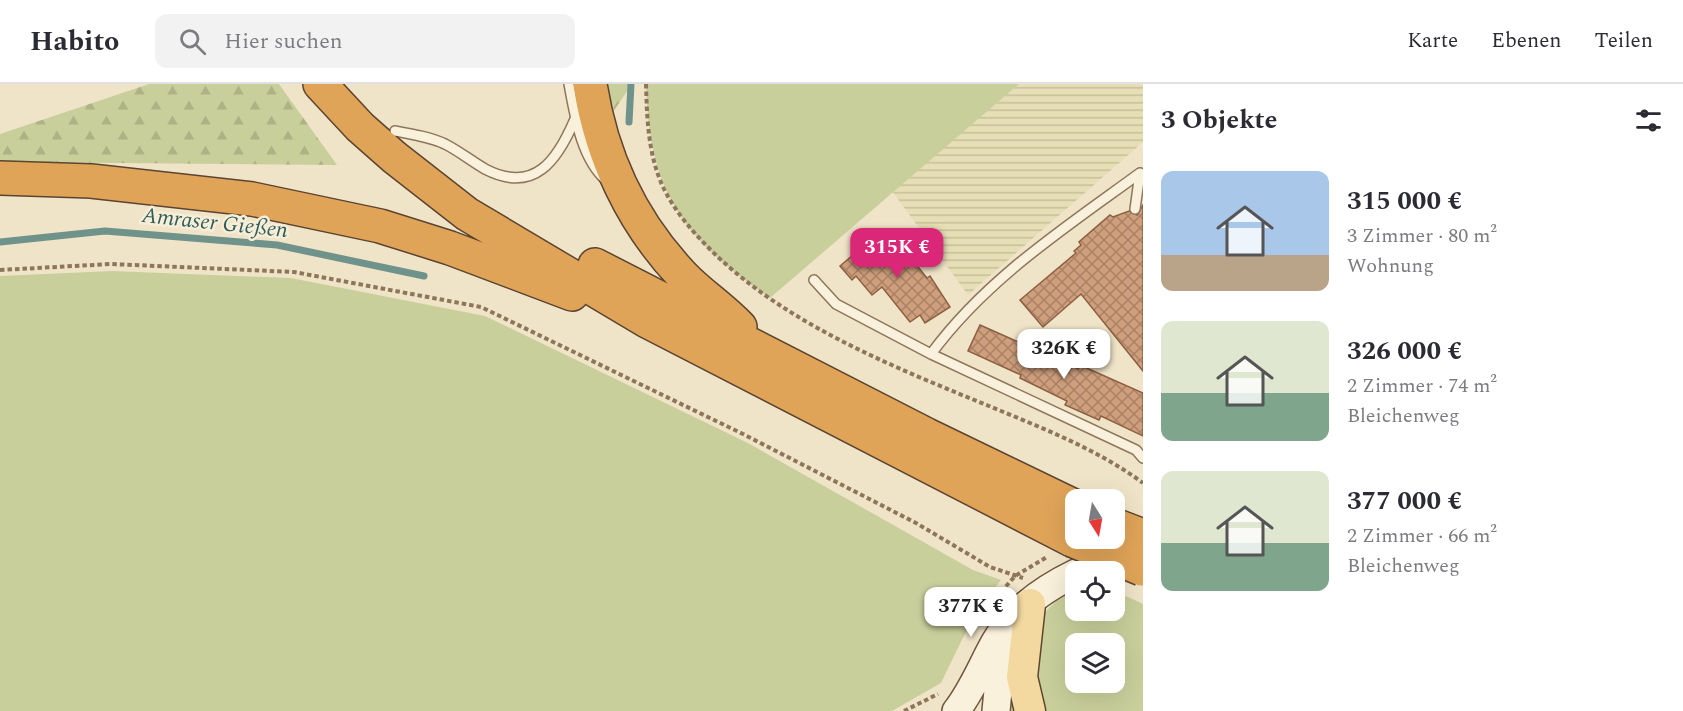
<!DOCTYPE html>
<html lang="de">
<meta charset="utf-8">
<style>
:root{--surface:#fff;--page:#f2f2f3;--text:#2b2b33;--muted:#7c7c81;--line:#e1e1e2;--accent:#db2777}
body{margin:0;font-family:Spectral,serif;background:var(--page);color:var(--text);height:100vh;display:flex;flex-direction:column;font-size:22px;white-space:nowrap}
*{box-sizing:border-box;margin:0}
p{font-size:20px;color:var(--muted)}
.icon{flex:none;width:33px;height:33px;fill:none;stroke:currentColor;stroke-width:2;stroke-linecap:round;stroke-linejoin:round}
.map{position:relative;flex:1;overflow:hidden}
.sheet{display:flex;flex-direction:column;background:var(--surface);width:540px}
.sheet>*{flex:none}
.needle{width:39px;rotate:169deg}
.buttons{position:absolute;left:1065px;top:405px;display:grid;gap:12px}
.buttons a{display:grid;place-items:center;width:60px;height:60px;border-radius:12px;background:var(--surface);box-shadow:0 6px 24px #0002;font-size:30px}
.price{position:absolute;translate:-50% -51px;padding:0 14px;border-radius:12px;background:#fff;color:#222;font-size:20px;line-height:39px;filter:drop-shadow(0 2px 3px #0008)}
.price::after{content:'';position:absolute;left:50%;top:36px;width:18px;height:14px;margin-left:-9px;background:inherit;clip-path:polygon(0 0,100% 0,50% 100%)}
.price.on{background:var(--accent);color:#fff}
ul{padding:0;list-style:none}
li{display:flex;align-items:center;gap:18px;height:150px;padding:0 18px}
li span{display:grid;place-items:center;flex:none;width:168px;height:120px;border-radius:12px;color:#555}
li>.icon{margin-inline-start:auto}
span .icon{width:72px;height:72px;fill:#fffc;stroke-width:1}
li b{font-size:26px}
h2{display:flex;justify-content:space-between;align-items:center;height:72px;padding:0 18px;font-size:26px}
header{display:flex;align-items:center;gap:36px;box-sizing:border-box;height:84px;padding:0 30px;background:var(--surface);border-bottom:2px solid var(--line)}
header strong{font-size:28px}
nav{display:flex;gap:33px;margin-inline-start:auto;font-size:21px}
.search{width:420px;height:54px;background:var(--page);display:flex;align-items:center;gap:15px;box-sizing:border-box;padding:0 21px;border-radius:12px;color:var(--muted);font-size:22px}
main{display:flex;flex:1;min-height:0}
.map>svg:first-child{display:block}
</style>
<header>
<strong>Habito</strong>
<div class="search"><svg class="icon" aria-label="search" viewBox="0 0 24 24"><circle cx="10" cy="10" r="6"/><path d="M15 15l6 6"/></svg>Hier suchen</div>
<nav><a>Karte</a><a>Ebenen</a><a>Teilen</a></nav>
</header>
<main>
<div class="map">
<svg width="1143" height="627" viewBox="0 0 1143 627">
<defs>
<pattern id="farmland-rules" width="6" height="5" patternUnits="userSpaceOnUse" patternTransform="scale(1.5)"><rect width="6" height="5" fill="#e6deb5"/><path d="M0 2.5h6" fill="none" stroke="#c6bf9b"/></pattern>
<pattern id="forest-firs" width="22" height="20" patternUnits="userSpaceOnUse" patternTransform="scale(1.5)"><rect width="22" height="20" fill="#c9cf9b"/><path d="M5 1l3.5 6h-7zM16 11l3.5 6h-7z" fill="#aeb285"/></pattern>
<pattern id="building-cross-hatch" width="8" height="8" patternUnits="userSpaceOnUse" patternTransform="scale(1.5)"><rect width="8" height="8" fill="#cf9f7d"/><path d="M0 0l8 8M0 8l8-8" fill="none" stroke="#a98266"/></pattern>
</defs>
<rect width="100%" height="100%" fill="#f0e4c8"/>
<path fill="url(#farmland-rules)" d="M1019,0H1143V58L968,211L892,107Z"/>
<path fill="#c9cf9b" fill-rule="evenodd" d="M646,0H1019L770,214C682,154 649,107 646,0Z
M112,187L291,194L485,232L748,359L973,486L1001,496L974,531L941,599L892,627H0V192Z
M1075,505L1076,526H1114L1115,507L1143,520V627H1006L1026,548L1055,518ZM1076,560H1114V598H1076Z"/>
<path fill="url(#forest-firs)" d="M149,0H279L337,81L0,78V50Z
M601,0H632L611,31Z"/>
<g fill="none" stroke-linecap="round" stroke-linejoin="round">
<path stroke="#6f938a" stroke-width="7" d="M629,38L631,0
M0,158L105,147L277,161L424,192"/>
</g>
<path fill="url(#building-cross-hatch)" stroke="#8d5f41" stroke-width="1.5" d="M1143,121V287L1081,210L1043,243L1020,216L1076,169L1074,167L1081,161L1079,158L1110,131L1113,133L1129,127L1137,131Z
M893,152L927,194L930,192L950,223L925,239L920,231L910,238L882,203L872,211L856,192L852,196L840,182L873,154L880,163Z
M980,241L1079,285L1073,278L1143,309V352L1101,332L1099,336L1065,321L1067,317L1020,294L1021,291L968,267Z"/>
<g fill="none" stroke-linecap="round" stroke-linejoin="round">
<g stroke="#8d765c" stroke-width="12">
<path id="lane" d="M569,0C575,31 581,74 606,96
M395,47C412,50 430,53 445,60C459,67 471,77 485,85C535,111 558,75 575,35
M1140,89C1066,143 986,195 931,270L1136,366L1143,374
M1135,125L1140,89
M814,196L836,220L931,270"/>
</g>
<g stroke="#6f573f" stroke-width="30">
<path id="secondary" d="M956,627C972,607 982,581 995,558C1012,527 1045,504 1076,489
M996,627L999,596L1014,550"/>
</g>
<g stroke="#5b4430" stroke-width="33">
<path id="primary" d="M1030,627L1022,593L1030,520"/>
</g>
<g stroke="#5b4430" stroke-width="36">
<path id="highway" d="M320,0L360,43L394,73L467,130L647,237L1072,456
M590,0C601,72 632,138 682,191C700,210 722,224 740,243
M0,94L91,97L252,115L380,142L450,164L572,210
M595,181L927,351L1076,423"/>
</g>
<path stroke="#8d765c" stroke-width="4" stroke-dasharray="4.5 3" stroke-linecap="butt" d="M646,0C647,35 648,70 663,103C676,130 697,153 719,174C793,243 896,284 989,322C1042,344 1097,365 1143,399
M0,186L111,180L294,188L481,223L743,350L916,439L990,483L1023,494
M1001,508L1015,492L1047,473
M904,627L938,610"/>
<use href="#lane" stroke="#faf1dc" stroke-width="9"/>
<use href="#secondary" stroke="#faf1dc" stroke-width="27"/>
<use href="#primary" stroke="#f3d9a0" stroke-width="30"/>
<use href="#highway" stroke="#e0a458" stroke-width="33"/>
<g stroke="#5b4430" stroke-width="36" stroke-linecap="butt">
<path id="highway-bridge" d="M1117,442L1143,452
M1072,456L1142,485"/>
</g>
<use href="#highway-bridge" stroke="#e0a458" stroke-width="33"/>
</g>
<g text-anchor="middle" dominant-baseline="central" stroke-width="5" stroke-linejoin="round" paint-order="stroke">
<g font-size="22" font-style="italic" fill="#2f5d5a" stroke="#f7eed8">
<text transform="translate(215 139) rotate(6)">Amraser Gießen</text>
</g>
</g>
</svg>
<div class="buttons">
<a><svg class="needle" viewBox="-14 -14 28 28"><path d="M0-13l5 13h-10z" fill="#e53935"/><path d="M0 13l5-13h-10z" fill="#7c7c81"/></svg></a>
<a><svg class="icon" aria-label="locate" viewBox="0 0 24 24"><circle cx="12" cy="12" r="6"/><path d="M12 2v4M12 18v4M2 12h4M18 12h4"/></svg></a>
<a><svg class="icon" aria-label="layers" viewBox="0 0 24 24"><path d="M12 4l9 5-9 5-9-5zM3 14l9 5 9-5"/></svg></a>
</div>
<b class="price on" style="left:897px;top:195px">315K €</b>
<b class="price" style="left:1064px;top:296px">326K €</b>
<b class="price" style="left:971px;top:554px">377K €</b>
</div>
<section class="sheet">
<h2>3 Objekte<svg class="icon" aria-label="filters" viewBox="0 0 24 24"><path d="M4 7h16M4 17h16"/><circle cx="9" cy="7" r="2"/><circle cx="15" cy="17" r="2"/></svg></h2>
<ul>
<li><span style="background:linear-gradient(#a9c7e8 70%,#b9a48a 0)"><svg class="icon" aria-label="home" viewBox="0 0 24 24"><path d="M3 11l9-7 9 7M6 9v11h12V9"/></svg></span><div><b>315 000 €</b><p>3 Zimmer · 80 m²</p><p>Wohnung</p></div></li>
<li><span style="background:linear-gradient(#dfe7d0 60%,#7fa58c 0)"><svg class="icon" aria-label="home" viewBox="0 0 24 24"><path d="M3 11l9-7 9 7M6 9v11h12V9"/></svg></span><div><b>326 000 €</b><p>2 Zimmer · 74 m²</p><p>Bleichenweg</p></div></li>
<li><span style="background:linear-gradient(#dfe7d0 60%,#7fa58c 0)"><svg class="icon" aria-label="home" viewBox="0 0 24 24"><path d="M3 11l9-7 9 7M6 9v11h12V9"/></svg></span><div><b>377 000 €</b><p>2 Zimmer · 66 m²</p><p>Bleichenweg</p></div></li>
</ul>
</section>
</main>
